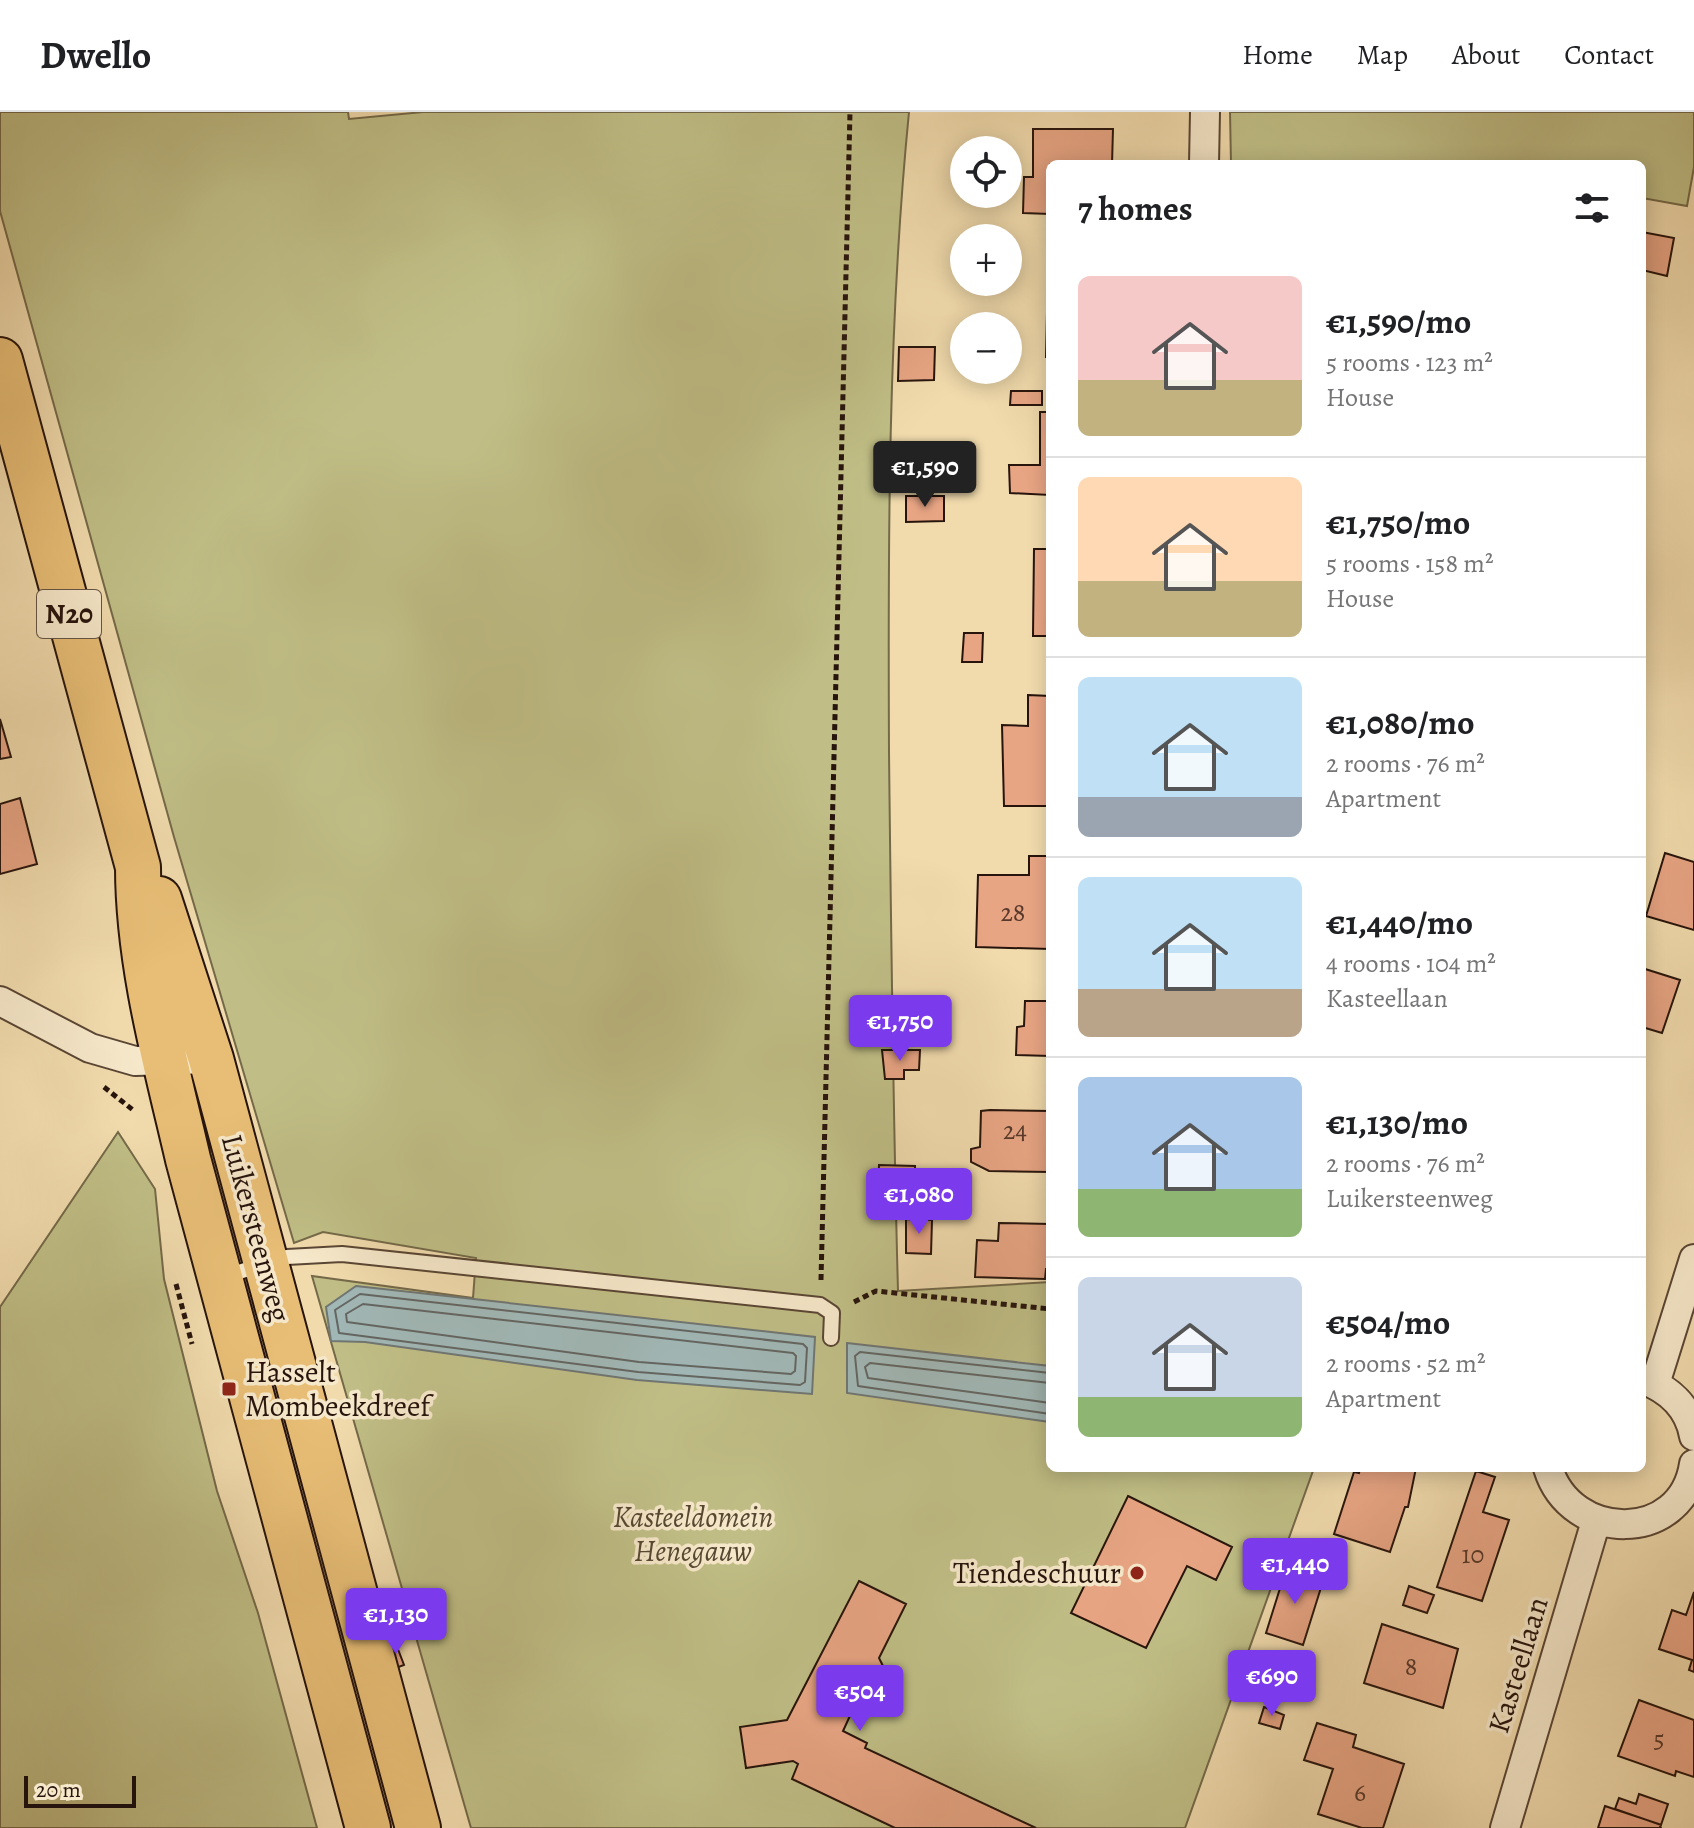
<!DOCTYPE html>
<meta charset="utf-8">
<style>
:root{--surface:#fff;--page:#f6f6f6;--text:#202124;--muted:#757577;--line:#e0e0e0;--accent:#7c3aed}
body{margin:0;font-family:Alegreya,serif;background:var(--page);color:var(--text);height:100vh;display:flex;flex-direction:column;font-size:30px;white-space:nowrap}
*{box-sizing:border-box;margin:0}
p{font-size:26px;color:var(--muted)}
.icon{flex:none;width:44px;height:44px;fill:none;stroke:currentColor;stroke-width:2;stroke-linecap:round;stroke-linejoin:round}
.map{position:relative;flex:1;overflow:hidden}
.panel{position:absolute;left:1046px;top:48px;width:600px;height:1312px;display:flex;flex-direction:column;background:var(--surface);border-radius:12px;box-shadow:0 4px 20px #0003}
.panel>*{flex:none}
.buttons{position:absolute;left:950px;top:24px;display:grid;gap:16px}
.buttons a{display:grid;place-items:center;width:72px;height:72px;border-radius:50%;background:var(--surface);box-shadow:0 4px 20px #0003;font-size:40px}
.scale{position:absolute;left:24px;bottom:20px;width:112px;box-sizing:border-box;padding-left:8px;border:4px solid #27140c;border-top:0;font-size:22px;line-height:28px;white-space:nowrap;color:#27140c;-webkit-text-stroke:6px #f6e8ca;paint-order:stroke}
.price{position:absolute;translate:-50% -68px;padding:0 18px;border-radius:8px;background:var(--accent);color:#fff;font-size:26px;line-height:52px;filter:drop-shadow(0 2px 4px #0008)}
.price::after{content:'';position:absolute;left:50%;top:48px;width:24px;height:18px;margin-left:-12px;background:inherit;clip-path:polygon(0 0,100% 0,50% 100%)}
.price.active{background:#222;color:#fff}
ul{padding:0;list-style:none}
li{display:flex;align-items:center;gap:24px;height:200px;padding:0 32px}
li+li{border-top:2px solid var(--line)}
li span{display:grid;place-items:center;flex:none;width:224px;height:160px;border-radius:12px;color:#555}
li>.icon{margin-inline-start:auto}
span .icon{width:96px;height:96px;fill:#fffc;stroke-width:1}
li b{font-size:34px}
h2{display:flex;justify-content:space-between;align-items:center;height:96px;padding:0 32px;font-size:34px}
header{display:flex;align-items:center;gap:48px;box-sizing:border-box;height:112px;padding:0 40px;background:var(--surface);border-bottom:2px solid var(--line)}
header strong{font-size:38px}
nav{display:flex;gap:44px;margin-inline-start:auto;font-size:28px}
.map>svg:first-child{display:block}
</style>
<header>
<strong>Dwello</strong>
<nav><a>Home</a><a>Map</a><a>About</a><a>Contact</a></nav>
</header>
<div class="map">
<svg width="1694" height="1716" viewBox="0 0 1694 1716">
<rect width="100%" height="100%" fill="#f1dbad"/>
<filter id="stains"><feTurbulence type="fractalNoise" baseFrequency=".0025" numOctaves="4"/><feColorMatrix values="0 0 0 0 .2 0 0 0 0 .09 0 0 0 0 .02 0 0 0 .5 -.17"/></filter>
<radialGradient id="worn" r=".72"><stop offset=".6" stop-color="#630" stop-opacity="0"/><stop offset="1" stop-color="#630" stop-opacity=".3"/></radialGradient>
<path fill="#c0be86" stroke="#746949" stroke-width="2" d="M0,0H348L349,7L423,0H909C888,213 888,426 889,640C891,820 893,999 898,1179L1050,1170V1356H1314L1185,1716H471L312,1164L473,1186L476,1146L323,1120L294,1131L174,725L0,99Z
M1230,0H1694V55L1687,94L1642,86V52H1231Z
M118,1020L155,1077L164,1167L217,1379L258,1501L317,1716H0V1195Z"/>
<path fill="#a1b8b7" stroke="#707673" stroke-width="2" d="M356,1174L815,1225L812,1282L637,1268L365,1230L331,1229L326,1195Z
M847,1231L1050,1254V1310L847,1281Z"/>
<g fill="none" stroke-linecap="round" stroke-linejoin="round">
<path stroke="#646662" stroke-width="2" d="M360,1182L803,1232L807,1236L805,1270L800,1273L638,1260L339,1221L335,1198Z
M363,1192L793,1241L796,1244L795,1259L791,1262L639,1250L347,1210L346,1202Z
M1050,1261L860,1240L855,1244L858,1274L1050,1302
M1050,1271L870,1251L865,1255L868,1266L1050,1291"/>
</g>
<path fill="#e8a584" stroke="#27140c" stroke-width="2" d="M1033,17H1113L1112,52H1050V102L1023,101L1024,65H1033Z
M1642,120L1674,126L1667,164L1642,158Z
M1048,155H1050V245H1046Z
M899,235H935L934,268L898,269Z
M1011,279H1042V293H1010Z
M1040,300H1050V383L1010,381L1009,353H1040Z
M906,384H944V409L906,410Z
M1034,437H1050V524H1033Z
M964,521H983L982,550H962Z
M1028,583L1050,584V694H1004L1002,613L1028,614Z
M0,607L11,645L0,647Z
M20,686L37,752L0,762V692Z
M1665,741L1694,750V818L1646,804Z
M1029,744H1050V837L976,835L978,763H1029Z
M1642,856L1680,868L1662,921L1642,915Z
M1025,889H1050V944L1016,943L1017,915L1024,914Z
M882,938H920L919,958H904V967H885Z
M990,998L1050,999V1060L989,1059L971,1050V1037L980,1035L981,999Z
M879,1053L915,1054V1083L878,1081Z
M906,1107L932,1108L931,1142L906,1141Z
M999,1111L1050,1112V1157H1046L1045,1167L975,1165L977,1128L998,1129Z
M1360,1356H1416L1408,1395H1405L1390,1440L1334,1422L1354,1360L1359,1361Z
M1476,1359L1495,1365L1483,1400L1509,1408L1482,1489L1437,1475Z
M1128,1384L1232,1435L1216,1468L1187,1454L1146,1536L1071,1501Z
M1287,1454L1324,1466L1303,1533L1266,1521Z
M859,1469L906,1492L879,1546L885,1558L883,1571L873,1580L860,1582L843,1619L867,1631L865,1636L1036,1716H895L792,1667L798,1652L793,1649L746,1656L740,1615L787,1608Z
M1409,1474L1434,1483L1427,1501L1403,1493Z
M1694,1480V1560L1689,1558L1692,1548L1659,1537L1672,1498L1686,1503Z
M1382,1512L1458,1537L1443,1596L1364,1571Z
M396,1532L404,1553L396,1556L388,1535Z
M1639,1588L1694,1608V1665L1676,1659L1675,1664L1618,1644Z
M1264,1595L1284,1603L1280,1617L1259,1611Z
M1317,1611L1356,1623L1353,1635L1404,1652L1383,1716H1362L1318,1702L1333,1657L1304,1648Z
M1639,1682L1668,1692L1661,1713L1615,1697L1619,1686L1636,1692Z
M1605,1694L1659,1712L1661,1716H1598Z"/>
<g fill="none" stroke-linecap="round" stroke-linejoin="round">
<g stroke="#5a4634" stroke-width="18">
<path id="lane" d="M223,1165L287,1145L342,1142L820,1193L832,1201L831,1226"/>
</g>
<g stroke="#5a4634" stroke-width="32">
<path id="street" d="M1204,52L1205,0
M0,889L90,936L135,949L211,947
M1642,1267C1669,1277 1689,1295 1694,1324
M1655,1272L1694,1147
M1548,1356C1571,1431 1682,1432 1694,1352
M1505,1716L1596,1409"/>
</g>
<g stroke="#27140c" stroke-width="48">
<path id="primary" d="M0,248L138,755C138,853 166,952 188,1047L368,1716
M159,787L211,947L418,1716"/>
</g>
<path stroke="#27140c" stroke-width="5" stroke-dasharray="6 4" stroke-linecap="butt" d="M104,975L133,998
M821,1168L850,0
M176,1172L192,1232
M854,1190L876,1179L1050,1197"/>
<use href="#lane" stroke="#f6e8ca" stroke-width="14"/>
<use href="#street" stroke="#f6e8ca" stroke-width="28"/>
<use href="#primary" stroke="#e8be76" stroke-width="44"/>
</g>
<g fill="#8f2418" stroke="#f6e8ca" stroke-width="3">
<rect x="221" y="1269" width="16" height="16" rx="4"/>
<circle cx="1137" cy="1461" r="8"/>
</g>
<g text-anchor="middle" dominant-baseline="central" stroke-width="7" stroke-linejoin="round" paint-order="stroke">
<g font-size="26" fill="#57382a">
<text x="1013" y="800">28</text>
<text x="1015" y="1018">24</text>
<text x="1473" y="1442">10</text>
<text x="1411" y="1554">8</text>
<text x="1659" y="1626">5</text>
<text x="1360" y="1680">6</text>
</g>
<rect fill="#f6e8ca" stroke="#655445" stroke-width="2" x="37" y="478" width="64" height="48" rx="6"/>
<g font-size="28" font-weight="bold" fill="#27140c">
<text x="69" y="502">N20</text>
</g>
<g font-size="30" fill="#27140c" stroke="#f6e8ca">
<text transform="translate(256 1116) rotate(75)">Luikersteenweg</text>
<text transform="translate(1518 1553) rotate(-73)">Kasteellaan</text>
</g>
<g font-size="30" fill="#27140c" stroke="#f6e8ca" text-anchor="start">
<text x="245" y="1260">Hasselt<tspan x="245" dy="34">Mombeekdreef</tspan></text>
<text x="1121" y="1461" text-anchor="end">Tiendeschuur</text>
</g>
<g font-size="30" font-style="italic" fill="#554731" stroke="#f6e8ca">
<text x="693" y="1405">Kasteeldomein<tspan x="693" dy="34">Henegauw</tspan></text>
</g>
</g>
<rect width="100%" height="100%" filter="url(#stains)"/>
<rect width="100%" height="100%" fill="url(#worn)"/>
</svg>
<div class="buttons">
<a><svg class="icon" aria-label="locate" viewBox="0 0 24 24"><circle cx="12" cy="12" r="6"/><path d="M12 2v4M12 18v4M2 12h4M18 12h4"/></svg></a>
<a>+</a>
<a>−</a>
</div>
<div class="scale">20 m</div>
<b class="price active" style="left:925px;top:397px">€1,590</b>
<b class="price" style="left:900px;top:951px">€1,750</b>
<b class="price" style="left:919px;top:1124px">€1,080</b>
<b class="price" style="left:1295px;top:1494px">€1,440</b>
<b class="price" style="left:396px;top:1544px">€1,130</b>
<b class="price" style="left:1272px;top:1606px">€690</b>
<b class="price" style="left:860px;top:1621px">€504</b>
<section class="panel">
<h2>7 homes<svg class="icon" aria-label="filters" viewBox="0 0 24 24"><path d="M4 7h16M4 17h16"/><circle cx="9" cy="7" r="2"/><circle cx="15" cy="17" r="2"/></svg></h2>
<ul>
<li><span style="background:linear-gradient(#f6c9c9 65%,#c2b280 0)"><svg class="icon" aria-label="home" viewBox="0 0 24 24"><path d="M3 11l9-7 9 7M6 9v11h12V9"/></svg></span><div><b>€1,590/mo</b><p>5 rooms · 123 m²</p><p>House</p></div></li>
<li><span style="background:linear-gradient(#ffd9b3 65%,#c2b280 0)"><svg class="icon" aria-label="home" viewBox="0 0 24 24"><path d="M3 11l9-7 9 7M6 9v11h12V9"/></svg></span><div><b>€1,750/mo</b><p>5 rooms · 158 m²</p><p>House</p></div></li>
<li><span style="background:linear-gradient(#bfe0f5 75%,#9aa5b1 0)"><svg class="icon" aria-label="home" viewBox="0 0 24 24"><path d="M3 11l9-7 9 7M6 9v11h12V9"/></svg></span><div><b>€1,080/mo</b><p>2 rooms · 76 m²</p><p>Apartment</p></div></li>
<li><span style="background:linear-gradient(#bfe0f5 70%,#b9a48a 0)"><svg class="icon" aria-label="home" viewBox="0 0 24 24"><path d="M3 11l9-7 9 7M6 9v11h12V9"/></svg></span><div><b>€1,440/mo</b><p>4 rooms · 104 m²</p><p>Kasteellaan</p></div></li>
<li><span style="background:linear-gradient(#a9c7e8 70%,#8fb573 0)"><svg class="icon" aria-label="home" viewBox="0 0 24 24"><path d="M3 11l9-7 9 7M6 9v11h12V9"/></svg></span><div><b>€1,130/mo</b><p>2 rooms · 76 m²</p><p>Luikersteenweg</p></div></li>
<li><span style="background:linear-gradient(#c9d6e8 75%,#8fb573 0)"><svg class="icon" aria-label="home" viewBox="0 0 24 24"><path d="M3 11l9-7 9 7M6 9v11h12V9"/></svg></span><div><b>€504/mo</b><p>2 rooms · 52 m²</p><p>Apartment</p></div></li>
</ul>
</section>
</div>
